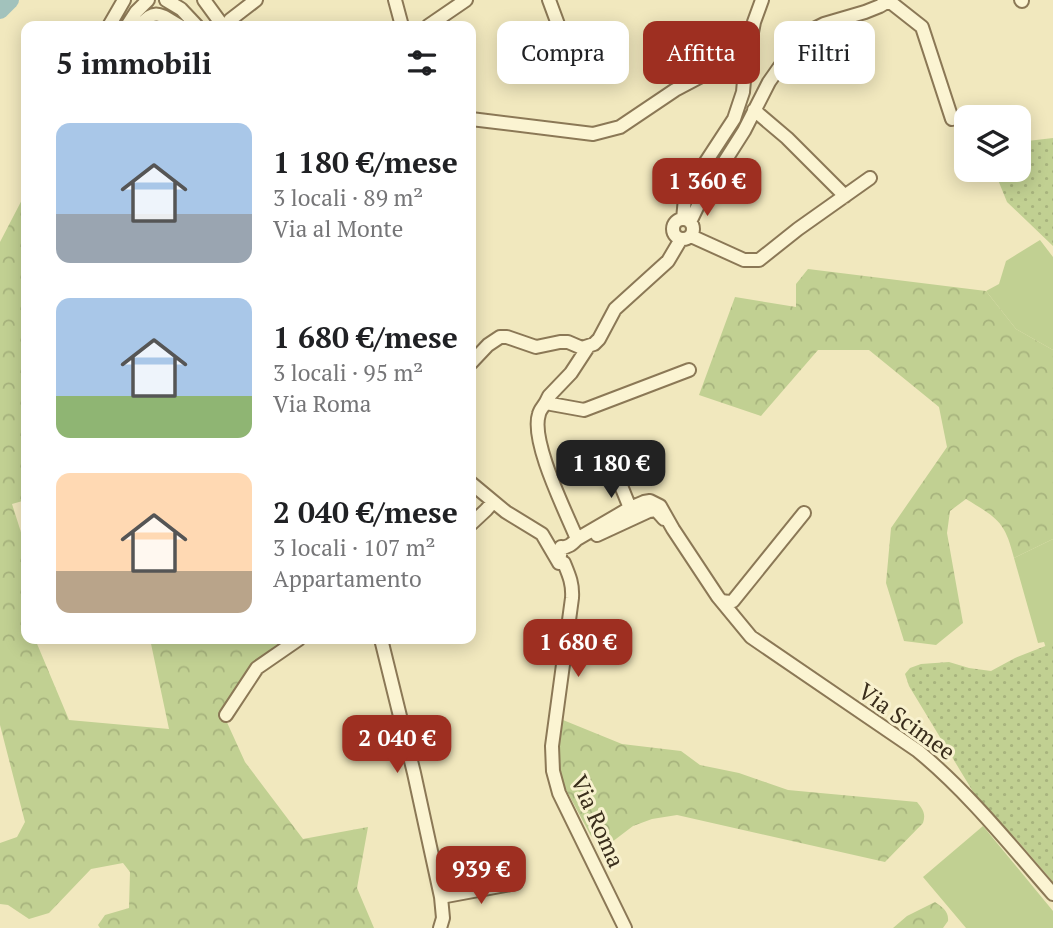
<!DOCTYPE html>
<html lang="it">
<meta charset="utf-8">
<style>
:root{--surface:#fff;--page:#f6f6f6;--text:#202124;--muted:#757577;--accent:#9e2f21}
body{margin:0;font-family:"PT Serif",serif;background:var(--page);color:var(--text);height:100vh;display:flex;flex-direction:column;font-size:26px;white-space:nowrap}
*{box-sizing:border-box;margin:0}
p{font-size:23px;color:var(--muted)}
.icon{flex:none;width:38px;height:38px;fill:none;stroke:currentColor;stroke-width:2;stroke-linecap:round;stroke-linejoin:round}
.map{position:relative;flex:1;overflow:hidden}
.drawer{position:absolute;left:21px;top:21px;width:455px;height:623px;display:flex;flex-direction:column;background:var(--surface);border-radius:14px;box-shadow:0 4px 18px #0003}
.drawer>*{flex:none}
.banner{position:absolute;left:497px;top:21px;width:450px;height:63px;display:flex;gap:14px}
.controls{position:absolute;left:954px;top:105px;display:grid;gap:14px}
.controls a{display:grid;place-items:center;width:77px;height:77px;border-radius:14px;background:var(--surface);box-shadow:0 4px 18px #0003;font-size:35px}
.price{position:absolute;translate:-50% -60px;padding:0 16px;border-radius:14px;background:var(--accent);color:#fff;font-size:23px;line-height:46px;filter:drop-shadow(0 2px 4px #0008)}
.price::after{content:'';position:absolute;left:50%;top:42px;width:21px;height:16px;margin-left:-10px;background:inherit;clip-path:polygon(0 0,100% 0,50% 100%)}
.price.on{background:#222;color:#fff}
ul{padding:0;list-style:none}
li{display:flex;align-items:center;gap:21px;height:175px;padding:0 35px}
li span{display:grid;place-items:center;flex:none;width:196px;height:140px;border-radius:14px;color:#555}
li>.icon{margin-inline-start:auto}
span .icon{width:84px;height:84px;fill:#fffc;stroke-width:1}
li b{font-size:30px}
h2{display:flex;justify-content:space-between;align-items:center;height:84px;padding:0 35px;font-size:30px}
.tag{padding:0 24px;border-radius:14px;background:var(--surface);box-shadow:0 4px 18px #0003;font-size:24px;line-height:63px}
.tag.on{background:var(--accent);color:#fff}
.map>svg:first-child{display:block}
</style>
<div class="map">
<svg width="1053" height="928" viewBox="0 0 1053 928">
<defs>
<pattern id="forest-crowns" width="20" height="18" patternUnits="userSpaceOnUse" patternTransform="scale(1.75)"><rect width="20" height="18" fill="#c1d092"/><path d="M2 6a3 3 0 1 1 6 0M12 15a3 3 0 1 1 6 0" fill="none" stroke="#a7b37d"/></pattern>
<pattern id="park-dots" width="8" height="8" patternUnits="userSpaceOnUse" patternTransform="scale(1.75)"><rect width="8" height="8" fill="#c1d092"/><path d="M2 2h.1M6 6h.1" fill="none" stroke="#a7b37d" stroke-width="1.8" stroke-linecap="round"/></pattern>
</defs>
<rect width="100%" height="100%" fill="#f1e8be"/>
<path fill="#c1d092" d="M1040,240L1053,257V350L1016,329L986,291L999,284L1006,261Z
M1053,539V669L1044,642L1038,643L1014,558Z
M983,826L1053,911V928H966L923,877Z"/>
<path fill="url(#forest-crowns)" d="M26,192V500L12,504L26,548V639H35L69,720L169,729L150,639H294L253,666L225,718L245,762L303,839L368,827L357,888L374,928H100L98,925L105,915L129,908L130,872L123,863L91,869L49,913L29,919L8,905L0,904V843L17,837L25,822L0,725V242Z
M808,269L986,291L1016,329L1053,350V539L1014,558C1005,521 997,518 966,499L950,511L947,533L963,623L936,645L904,641L886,583L891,528L947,447L939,407L869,350H818L761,416L699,395L735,297L796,307V284Z
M563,720L622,744L681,751L700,765L739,773L788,790L917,802C923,809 926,814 923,823L885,862L677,815L652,819L633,826L608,845L591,836L556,771Z
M935,902C942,907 949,911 948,921L943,928H893L907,916Z"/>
<path fill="url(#park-dots)" d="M1053,138V246L1007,202L994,170H1018L1019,142Z
M1053,643V882L1017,840L975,795L909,686L905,674L910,668L921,664L949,662L969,668L991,671L1015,658Z"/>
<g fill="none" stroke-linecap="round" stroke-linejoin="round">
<path stroke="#a2c2bc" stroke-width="18" d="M0,10L10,0"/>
<g stroke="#8b7856" stroke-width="16">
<path id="minor" d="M166,0L181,9L197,26
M204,0L223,26
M395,0L402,26
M549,0L566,46
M1021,0L1022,1
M889,1L922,27L952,119
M230,20L256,0
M109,26L124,0
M127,26L136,12L148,0
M140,26C155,6 162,16 180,26
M428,26L466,0
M754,110L787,138L845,196
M471,119L593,134L620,127L675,90L711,71L728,68L745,69
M683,219L685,198L698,174L734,119L743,92L745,69L754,22L762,0
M673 229a10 10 0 1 1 20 0a10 10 0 1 1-20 0Z
M690,222L702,197L744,131L769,82L795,45L810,31L824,24L865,12L880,6L890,0
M691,236L744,260H759L798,229L870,178
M588,347L571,373L549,396L547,400L551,404L584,410L689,370
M471,363L488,345L500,337H507L536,347L560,342H568L582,348L594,344L599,339L615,309L668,261L681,239
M547,400C545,405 540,409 539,414C530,441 566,512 577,539
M611,461L630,508
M471,483L506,512L542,534L559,563H564C569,575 573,584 572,598L552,746L553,771L559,793L625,928
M471,524L486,510L493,502
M597,535L649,511L656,510L664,519
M559,563L561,547C568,548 572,544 577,539L630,508L644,502L650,501L660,506L673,529L718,597L751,637L918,751C969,793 1010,845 1053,894
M722,601L728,602L733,601L804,513
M381,639L414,773L441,897L443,918L440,928
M226,715L257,668L299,639
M441,897L516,883"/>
</g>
<use href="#minor" stroke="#fbf4d2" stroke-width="12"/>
</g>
<g text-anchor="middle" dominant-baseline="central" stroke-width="6" stroke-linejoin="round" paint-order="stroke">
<g font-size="23" fill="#392d1b" stroke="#f8f1ce">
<text transform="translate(907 721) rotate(36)">Via Scimee</text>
<text transform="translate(598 821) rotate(66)">Via Roma</text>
</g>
</g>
</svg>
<div class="controls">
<a><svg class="icon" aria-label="layers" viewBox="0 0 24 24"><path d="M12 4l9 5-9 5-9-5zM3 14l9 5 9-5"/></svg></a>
</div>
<b class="price" style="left:707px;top:218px">1 360 €</b>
<b class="price on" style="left:611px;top:500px">1 180 €</b>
<b class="price" style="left:578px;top:679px">1 680 €</b>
<b class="price" style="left:397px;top:775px">2 040 €</b>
<b class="price" style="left:481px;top:906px">939 €</b>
<div class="banner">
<a class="tag">Compra</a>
<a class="tag on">Affitta</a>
<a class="tag">Filtri</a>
</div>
<section class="drawer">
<h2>5 immobili<svg class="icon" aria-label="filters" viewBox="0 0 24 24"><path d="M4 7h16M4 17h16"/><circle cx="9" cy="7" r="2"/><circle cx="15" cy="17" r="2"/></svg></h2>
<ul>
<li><span style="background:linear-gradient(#a9c7e8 65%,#9aa5b1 0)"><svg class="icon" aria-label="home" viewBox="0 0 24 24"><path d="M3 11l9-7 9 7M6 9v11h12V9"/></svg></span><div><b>1 180 €/mese</b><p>3 locali · 89 m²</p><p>Via al Monte</p></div></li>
<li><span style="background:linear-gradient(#a9c7e8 70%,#8fb573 0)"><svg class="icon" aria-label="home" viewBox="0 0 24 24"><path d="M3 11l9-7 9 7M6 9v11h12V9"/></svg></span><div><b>1 680 €/mese</b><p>3 locali · 95 m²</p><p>Via Roma</p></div></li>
<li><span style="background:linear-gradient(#ffd9b3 70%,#b9a48a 0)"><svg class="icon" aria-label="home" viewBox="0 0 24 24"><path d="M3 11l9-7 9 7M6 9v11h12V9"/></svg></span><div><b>2 040 €/mese</b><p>3 locali · 107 m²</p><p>Appartamento</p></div></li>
</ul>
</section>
</div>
